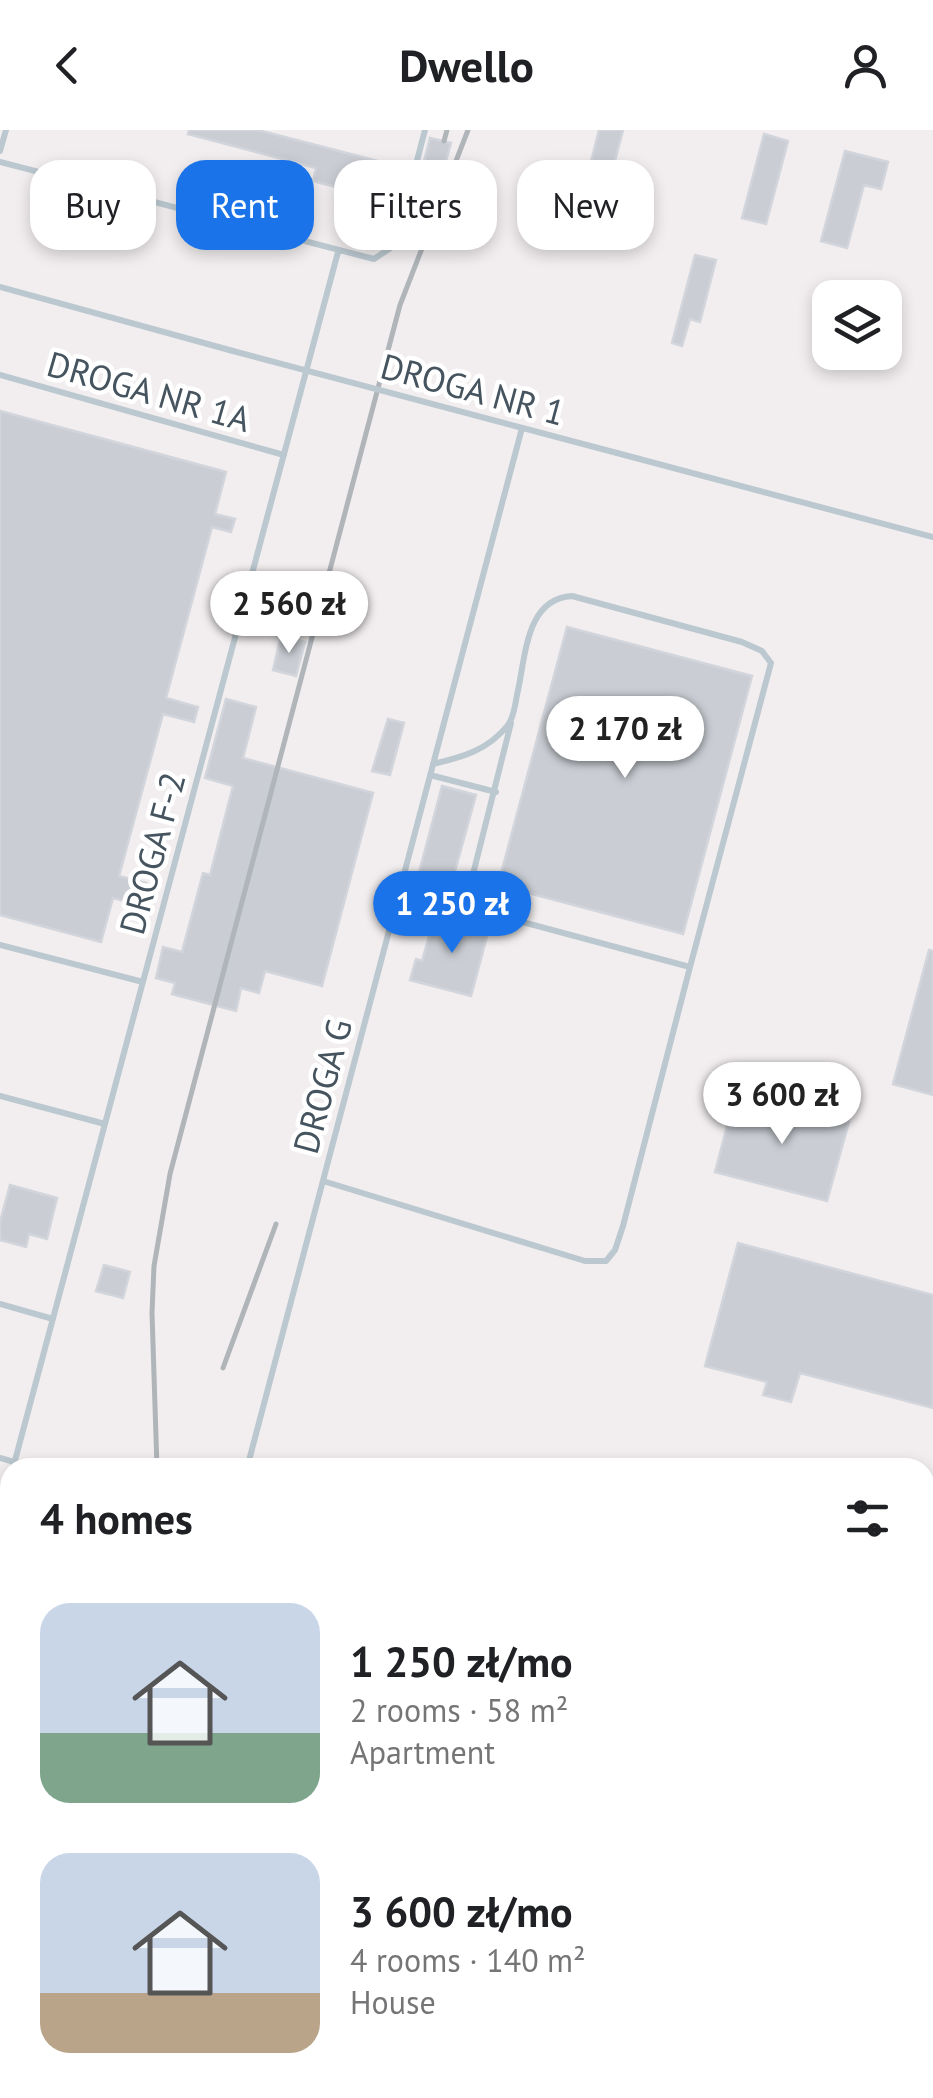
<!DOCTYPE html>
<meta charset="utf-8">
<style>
:root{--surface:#fff;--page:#f2f2f2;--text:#202124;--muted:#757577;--accent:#1a73e8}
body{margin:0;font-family:"PT Sans",sans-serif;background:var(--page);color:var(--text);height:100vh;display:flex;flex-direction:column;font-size:38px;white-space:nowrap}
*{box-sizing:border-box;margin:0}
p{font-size:32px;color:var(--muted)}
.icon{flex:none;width:55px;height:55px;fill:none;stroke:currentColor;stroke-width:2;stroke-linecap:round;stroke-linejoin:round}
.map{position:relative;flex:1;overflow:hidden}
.sheet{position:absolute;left:0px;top:1328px;width:935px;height:642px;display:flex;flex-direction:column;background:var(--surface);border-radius:30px 30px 0 0;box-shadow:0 5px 15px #0003}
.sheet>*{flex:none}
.top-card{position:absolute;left:30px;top:30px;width:875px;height:90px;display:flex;gap:20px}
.controls{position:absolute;left:812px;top:150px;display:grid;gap:20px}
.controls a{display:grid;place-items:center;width:90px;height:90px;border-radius:20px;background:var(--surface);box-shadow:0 5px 15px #0003;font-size:50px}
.price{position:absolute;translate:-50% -85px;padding:0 22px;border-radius:35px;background:#fff;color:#222;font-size:32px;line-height:65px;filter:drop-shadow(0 2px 5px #0008)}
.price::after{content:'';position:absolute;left:50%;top:60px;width:30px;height:22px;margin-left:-15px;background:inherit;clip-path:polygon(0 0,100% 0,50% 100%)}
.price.active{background:var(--accent);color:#fff}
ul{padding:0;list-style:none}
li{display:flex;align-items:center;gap:30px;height:250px;padding:0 40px}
li span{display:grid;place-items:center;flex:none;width:280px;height:200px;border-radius:30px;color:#555}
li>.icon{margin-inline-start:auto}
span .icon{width:120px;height:120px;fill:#fffc;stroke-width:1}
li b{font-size:42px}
h2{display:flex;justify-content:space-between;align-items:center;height:120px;padding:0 40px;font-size:42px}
.tag{padding:0 35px;border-radius:30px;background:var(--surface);box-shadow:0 5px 15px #0003;font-size:35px;line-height:90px}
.tag.active{background:var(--accent);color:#fff}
header{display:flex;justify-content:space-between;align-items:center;height:130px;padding:0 40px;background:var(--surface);font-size:45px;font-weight:700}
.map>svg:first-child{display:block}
</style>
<header><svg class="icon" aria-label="back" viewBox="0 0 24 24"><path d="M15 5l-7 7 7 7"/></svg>Dwello<svg class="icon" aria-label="person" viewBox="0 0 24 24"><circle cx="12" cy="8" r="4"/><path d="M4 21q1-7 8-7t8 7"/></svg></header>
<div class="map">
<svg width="933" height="1968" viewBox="0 0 933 1968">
<defs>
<pattern id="water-rules" width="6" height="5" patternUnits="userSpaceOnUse" patternTransform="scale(2.5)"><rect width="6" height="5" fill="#82e5f4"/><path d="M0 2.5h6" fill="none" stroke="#6cbcc9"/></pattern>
</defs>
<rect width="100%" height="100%" fill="#f2eeef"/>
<path fill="url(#water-rules)" d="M933,1854V1968H719L734,1960H925V1858Z"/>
<path fill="#caced4" stroke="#d2d5db" stroke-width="2.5" d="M189,0H258L389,34L374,90L346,83L352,61L313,51L316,38L188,4Z
M599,0H623L611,46L589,40Z
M764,4L788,11L766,94L742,88Z
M430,8L451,13L440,52L420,47Z
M845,21L888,32L881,59L864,55L847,118L821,111Z
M695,125L716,130L700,192L690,189L682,216L672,213Z
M0,281L226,342L215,384L235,389L231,402L212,397L166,568L198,577L194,592L163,584L119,746L146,753L140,775L113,768L101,812L0,785Z
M567,497L752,546L683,804L498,755Z
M281,506L305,512L296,546L273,540Z
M226,569L256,577L243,628L373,663L322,856L265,841L259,863L241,858L236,881L172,864L175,853L156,848L163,817L182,822L203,743L210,745L233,656L205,648Z
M388,589L404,593L390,645L372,641Z
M442,656L476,665L449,763L416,754Z
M435,785L489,799L471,866L410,850L416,829L422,831Z
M929,820L933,821V965L893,954Z
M736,962L849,992L827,1071L715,1042Z
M10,1055L57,1068L47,1109L29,1104L26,1117L0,1110V1092Z
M738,1113L933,1165V1278L800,1243L791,1272L763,1265L767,1252L705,1236Z
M104,1135L130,1142L123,1168L96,1161Z"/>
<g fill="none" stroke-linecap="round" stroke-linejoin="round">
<path stroke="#6dd59a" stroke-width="2.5" stroke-dasharray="8 5" stroke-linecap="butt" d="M43,1333L61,1338"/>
<path stroke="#bbc8cf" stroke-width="6" d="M0,21L6,0
M0,32L374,129L392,117L397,107L425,0
M0,157L233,221
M0,245L284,325
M617,323L933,407
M430,645L496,662
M400,759L690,837L771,533L762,521L742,512L572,466C525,469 526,527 517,565C515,575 514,587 508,595C488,620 463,627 433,634
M465,776L511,593
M0,815L143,852
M0,966L105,994
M323,1051L585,1131H606L615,1120L623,1096L690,837
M0,1174L53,1189
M0,1328L35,1338
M13,1338L338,122
M247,1338L522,298
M0,1387L10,1349
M925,1574L933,1576
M0,1881L10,1883
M231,1960L261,1968
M288,1960L317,1968"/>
<path stroke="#bbc8cf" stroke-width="15" d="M925,1748L933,1743
M578,1968L591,1960"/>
<path stroke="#b0b5ba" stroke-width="5" d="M444,11L447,0
M223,1238L276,1094
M157,1338L152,1183L154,1136L170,1044L400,175L468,0
M925,1681L933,1674
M469,1968L485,1960"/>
<path stroke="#bbc8cf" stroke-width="6" d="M233,221L617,323"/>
</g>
<g text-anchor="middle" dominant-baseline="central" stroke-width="9" stroke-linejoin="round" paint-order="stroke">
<g font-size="35" fill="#45545e" stroke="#fff">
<text transform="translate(473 259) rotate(15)">DROGA NR 1</text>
<text transform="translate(149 261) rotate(16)">DROGA NR 1A</text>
<text transform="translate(152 723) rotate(-75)">DROGA F-2</text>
<text transform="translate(322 956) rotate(-75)">DROGA G</text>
</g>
</g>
</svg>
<div class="controls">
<a><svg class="icon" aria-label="layers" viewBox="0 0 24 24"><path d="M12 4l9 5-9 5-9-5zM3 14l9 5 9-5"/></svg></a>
</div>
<b class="price" style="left:289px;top:526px">2 560 zł</b>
<b class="price" style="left:625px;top:651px">2 170 zł</b>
<b class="price active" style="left:452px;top:826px">1 250 zł</b>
<b class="price" style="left:782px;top:1017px">3 600 zł</b>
<div class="top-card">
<a class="tag">Buy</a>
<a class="tag active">Rent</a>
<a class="tag">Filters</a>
<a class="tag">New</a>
</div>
<section class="sheet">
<h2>4 homes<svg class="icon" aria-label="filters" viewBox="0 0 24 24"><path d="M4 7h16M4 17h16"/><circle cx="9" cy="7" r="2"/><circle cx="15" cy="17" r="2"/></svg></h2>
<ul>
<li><span style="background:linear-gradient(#c9d6e8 65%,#7fa58c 0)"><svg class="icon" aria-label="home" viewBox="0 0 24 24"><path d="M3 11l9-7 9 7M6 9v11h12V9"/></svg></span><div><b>1 250 zł/mo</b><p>2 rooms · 58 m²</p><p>Apartment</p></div></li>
<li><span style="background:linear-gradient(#c9d6e8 70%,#b9a48a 0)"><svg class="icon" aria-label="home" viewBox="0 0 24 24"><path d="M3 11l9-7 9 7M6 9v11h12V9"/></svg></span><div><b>3 600 zł/mo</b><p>4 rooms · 140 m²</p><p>House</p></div></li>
</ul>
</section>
</div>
